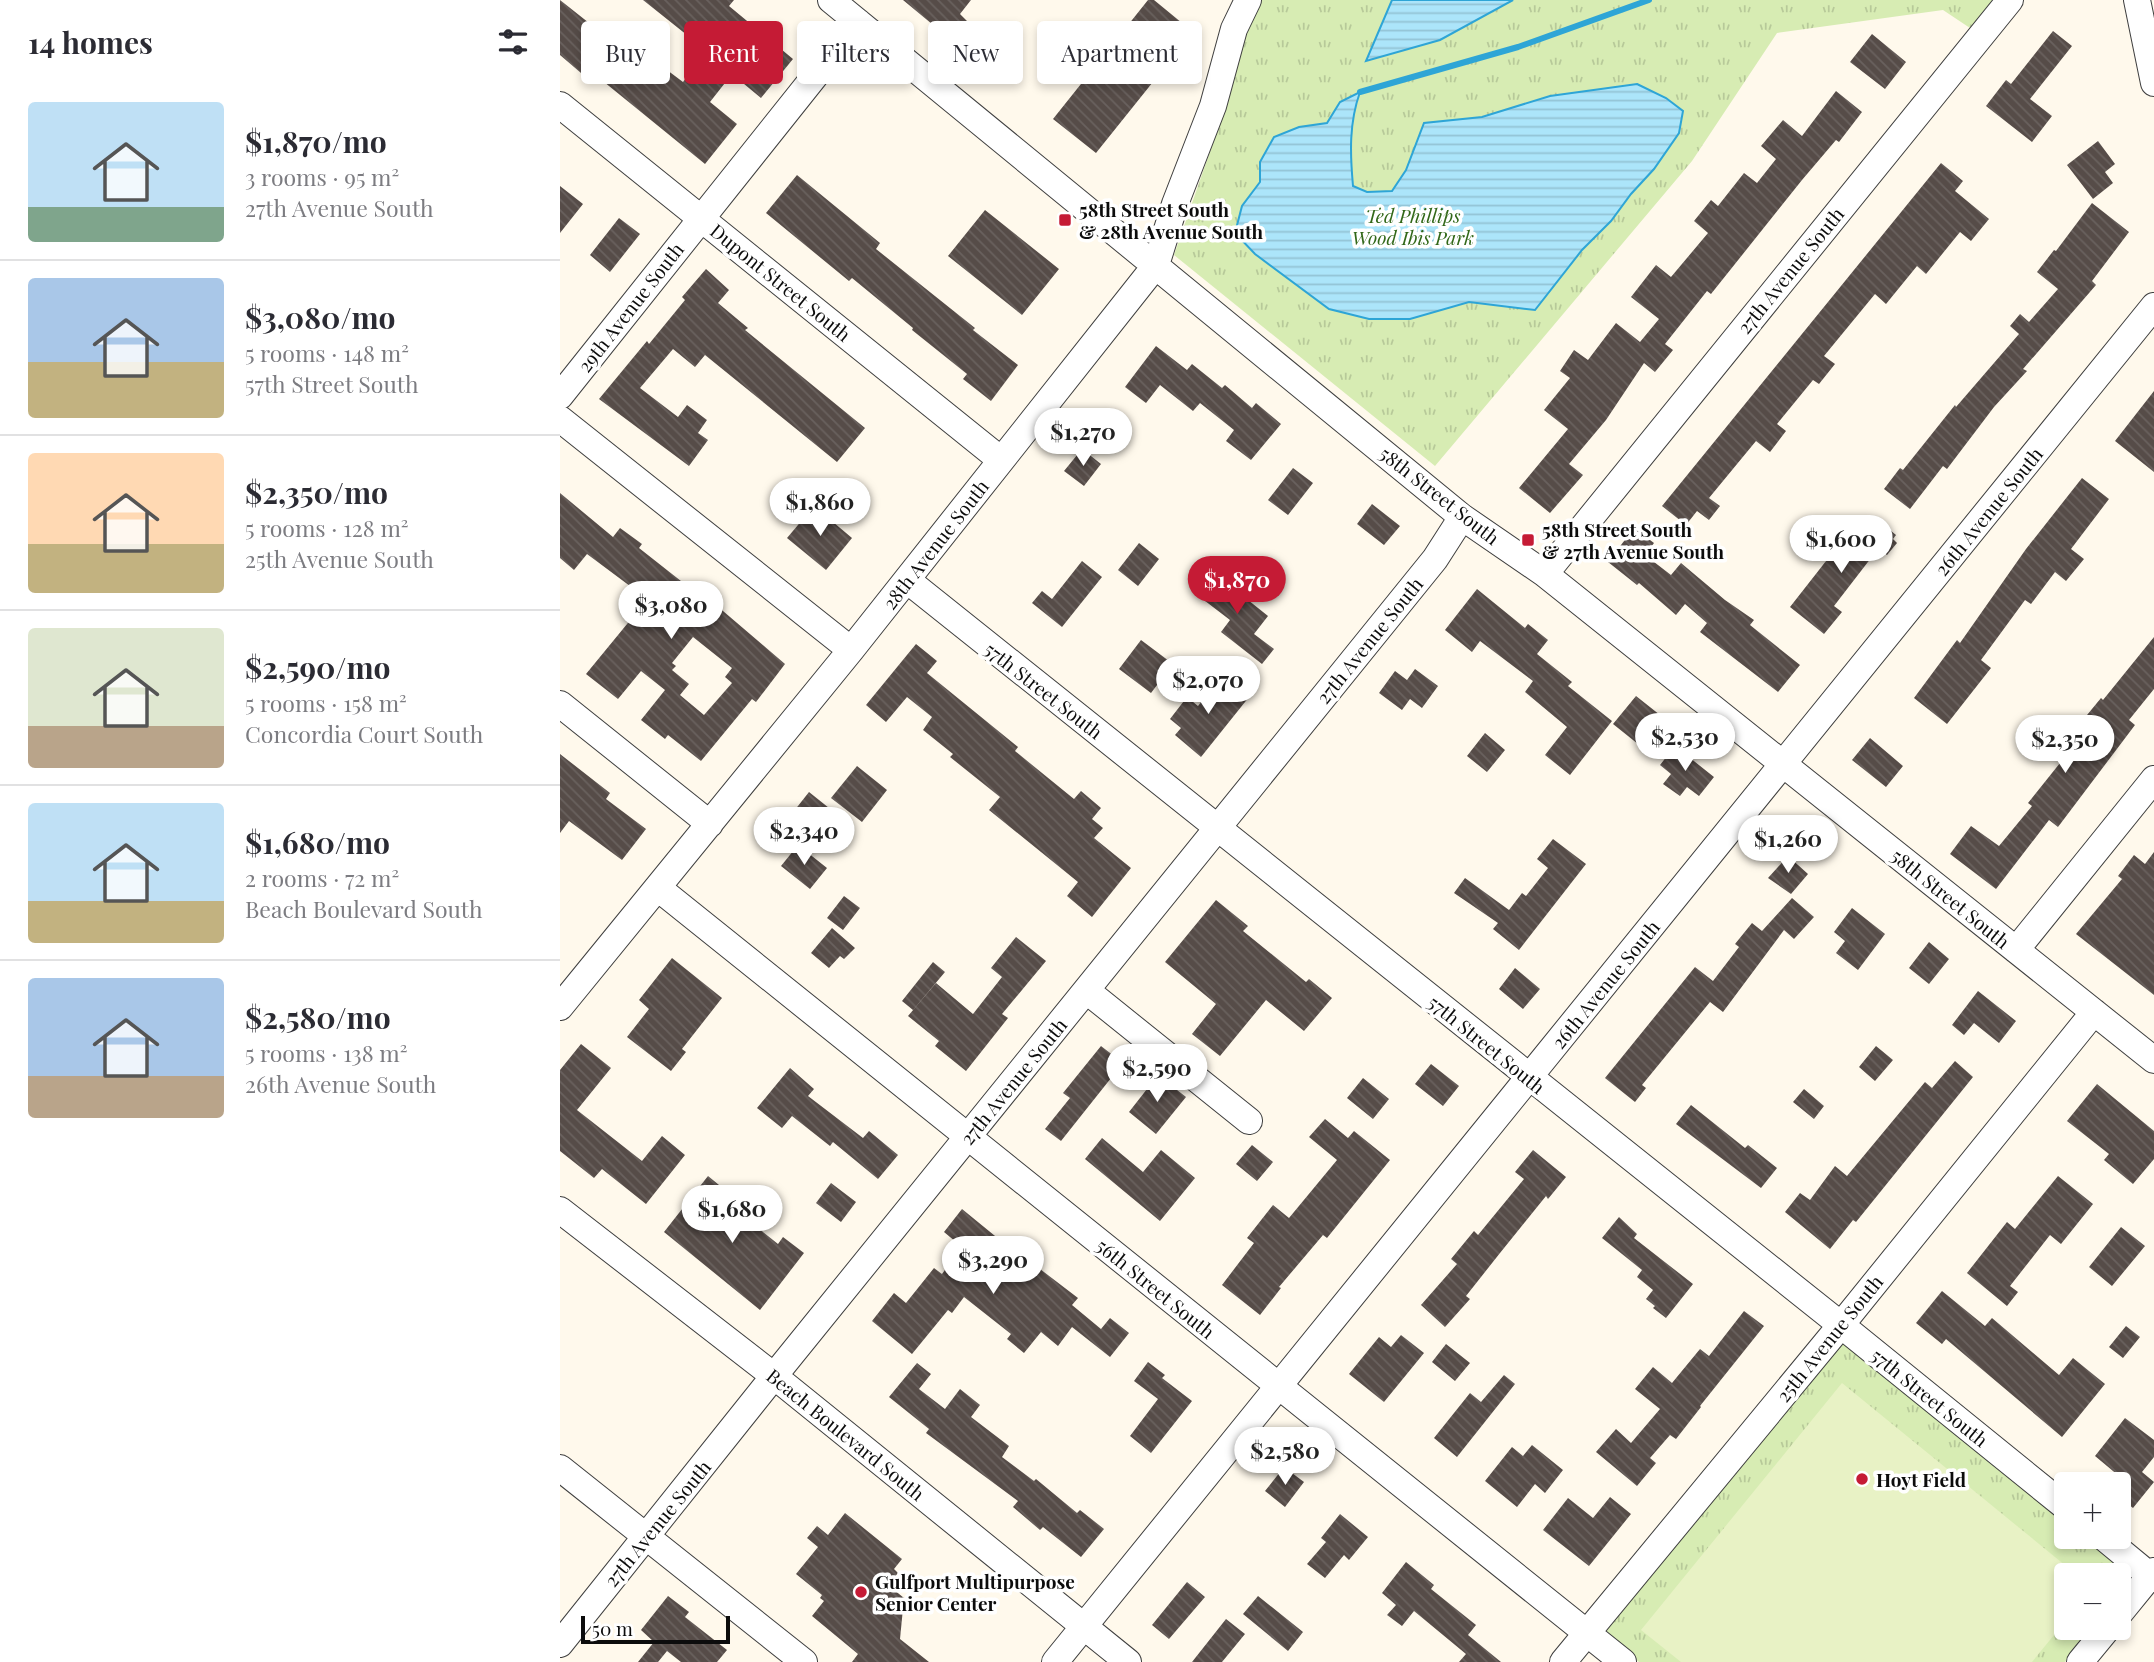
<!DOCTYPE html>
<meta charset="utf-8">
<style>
:root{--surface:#fff;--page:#f2f2f3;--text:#2b2b33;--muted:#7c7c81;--line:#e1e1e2;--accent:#c51b35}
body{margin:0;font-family:"Playfair Display",serif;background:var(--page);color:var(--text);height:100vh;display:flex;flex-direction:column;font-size:26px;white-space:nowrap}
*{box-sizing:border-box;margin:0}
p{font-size:23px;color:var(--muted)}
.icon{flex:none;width:38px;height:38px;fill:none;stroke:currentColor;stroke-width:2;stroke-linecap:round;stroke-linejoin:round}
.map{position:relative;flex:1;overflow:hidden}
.side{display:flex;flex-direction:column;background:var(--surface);width:560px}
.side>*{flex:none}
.hud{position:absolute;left:21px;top:21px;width:665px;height:63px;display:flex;gap:14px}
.fabs{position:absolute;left:1494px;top:1472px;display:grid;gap:14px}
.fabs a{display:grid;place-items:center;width:77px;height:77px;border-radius:7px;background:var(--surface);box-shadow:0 4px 10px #0003;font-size:35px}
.scale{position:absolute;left:21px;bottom:18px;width:149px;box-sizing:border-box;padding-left:7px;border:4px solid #0c0c0c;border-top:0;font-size:19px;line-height:24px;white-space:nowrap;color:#0c0c0c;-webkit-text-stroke:5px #fff;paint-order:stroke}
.price{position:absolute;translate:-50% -60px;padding:0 16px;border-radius:24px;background:#fff;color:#222;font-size:23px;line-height:46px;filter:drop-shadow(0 2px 4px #0008)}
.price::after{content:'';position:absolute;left:50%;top:42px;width:21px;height:16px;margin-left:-10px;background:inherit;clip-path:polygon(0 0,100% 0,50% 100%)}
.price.selected{background:var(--accent);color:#fff}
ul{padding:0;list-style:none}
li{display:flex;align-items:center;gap:21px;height:175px;padding:0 28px}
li+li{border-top:2px solid var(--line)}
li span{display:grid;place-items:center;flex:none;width:196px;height:140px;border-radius:7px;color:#555}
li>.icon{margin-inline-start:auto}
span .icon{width:84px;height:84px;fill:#fffc;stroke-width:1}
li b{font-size:30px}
h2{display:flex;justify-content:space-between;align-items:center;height:84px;padding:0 28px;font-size:30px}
.pill{padding:0 24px;border-radius:7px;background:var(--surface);box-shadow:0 4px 10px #0003;font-size:24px;line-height:63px}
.pill.selected{background:var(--accent);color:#fff}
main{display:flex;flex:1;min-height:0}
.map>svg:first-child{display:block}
</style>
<main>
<section class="side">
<h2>14 homes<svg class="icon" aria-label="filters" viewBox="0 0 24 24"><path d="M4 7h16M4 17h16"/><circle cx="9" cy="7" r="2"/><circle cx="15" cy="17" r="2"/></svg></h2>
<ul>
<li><span style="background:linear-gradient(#bfe0f5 75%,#7fa58c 0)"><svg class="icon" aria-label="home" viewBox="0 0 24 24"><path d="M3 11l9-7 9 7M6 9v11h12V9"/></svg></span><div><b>$1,870/mo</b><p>3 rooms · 95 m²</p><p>27th Avenue South</p></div></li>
<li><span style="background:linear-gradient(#a9c7e8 60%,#c2b280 0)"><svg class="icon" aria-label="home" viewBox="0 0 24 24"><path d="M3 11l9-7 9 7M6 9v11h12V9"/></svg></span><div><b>$3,080/mo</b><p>5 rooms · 148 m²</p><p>57th Street South</p></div></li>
<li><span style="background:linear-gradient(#ffd9b3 65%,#c2b280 0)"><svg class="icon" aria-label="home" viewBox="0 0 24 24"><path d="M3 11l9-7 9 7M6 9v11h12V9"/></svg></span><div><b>$2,350/mo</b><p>5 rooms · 128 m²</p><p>25th Avenue South</p></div></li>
<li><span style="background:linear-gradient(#dfe7d0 70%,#b9a48a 0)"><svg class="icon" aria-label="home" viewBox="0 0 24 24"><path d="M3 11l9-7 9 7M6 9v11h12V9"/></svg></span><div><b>$2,590/mo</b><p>5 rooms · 158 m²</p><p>Concordia Court South</p></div></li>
<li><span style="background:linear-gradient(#bfe0f5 70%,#c2b280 0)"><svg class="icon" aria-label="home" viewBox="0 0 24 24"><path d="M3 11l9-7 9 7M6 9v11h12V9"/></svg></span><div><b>$1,680/mo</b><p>2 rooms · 72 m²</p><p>Beach Boulevard South</p></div></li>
<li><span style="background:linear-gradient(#a9c7e8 70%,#b9a48a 0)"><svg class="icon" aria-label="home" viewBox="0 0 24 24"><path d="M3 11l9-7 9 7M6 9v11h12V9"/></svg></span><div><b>$2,580/mo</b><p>5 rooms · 138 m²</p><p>26th Avenue South</p></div></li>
</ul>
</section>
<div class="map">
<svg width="1594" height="1662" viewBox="0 0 1594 1662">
<defs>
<pattern id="grass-tufts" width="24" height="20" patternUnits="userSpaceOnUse" patternTransform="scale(1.75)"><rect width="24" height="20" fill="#d7ecb3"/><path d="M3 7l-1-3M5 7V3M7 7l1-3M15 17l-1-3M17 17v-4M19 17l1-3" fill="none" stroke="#b7c999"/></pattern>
<pattern id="water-rules" width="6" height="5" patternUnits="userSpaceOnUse" patternTransform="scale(1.75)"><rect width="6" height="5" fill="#ace5fa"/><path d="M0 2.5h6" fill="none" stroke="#93c3d5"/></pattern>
<pattern id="building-back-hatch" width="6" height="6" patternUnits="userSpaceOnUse" patternTransform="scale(1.75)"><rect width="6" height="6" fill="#564c48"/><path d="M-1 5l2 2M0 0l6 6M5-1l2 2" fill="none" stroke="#69615e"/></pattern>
</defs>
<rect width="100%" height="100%" fill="#fff9ec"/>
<path fill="url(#grass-tufts)" d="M698,0H832L806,61L880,40L953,0H1433L1410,28L1383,10L1217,33L1132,161L875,466L614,255L672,88L681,29Z
M1283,1340L1507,1521V1536L1526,1537L1575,1576L1559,1596V1575H1507V1628H1533L1505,1662H1079L1043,1633Z"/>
<path fill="#e8f2c5" d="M1282,1383L1517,1575H1507V1619L1472,1662H1121L1081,1630Z"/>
<path fill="url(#water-rules)" stroke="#2ea5d6" stroke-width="2" d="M832,0H953L880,40L806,61Z
M1077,84L1106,98L1123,111L1119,133L1094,169L1071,194L1051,221L1022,250L975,310L909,302L850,319H809L769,309L695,254L675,233L682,206L700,182V162L714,137L739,127L767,123L780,102L800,92C789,123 790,153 793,186L807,192L832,191L846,170L864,123L922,117L990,96Z"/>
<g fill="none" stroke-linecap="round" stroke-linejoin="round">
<path stroke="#2ea5d6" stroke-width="6" d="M800,92L958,47L1089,0"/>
</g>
<path fill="url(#building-back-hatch)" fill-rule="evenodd" d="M0,0L72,57L79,49L123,82L147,51L83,0H174L169,6L233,59L201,98L172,74L150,102L177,124L145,164L33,73L28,79L0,55Z
M343,0H411L400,14L407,21L398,32L391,26L384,34Z
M588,0H594L633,32L536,153L493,119Z
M1493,31L1512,46L1470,99L1492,116L1472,142L1426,106L1446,80L1451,84Z
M1312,34L1346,62L1325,89L1290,62Z
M1276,91L1302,112L1279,142L1276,140L1242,180L1151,294L1147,291L1105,344L1113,350L1095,372L1084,363L1046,420L1009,464L1023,475L990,513L959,488L1008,429L984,410L1010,378L1000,371L1014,350L1028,360L1056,323L1080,342L1099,319L1071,297L1096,265L1111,277L1148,233L1134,221L1151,200L1158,206L1184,173L1197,183L1216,159L1201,146L1223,120L1242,136Z
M1538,141L1555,164L1545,172L1553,183L1533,199L1507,165Z
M1381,163L1403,181L1395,191L1429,219L1411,241L1400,232L1366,274L1357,266L1326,304L1315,294L1264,356L1275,364L1259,384L1253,380L1217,424L1226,431L1210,452L1196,441L1149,498L1160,506L1149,520L1137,511L1126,525L1102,506Z
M237,175L320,243L316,249L415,328L413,330L458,365L431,401L403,379L407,374L352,330L353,328L292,278L289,281L206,213Z
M0,186L23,204L0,233Z
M1532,203L1569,232L1532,281L1536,285L1463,369L1467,371L1434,407L1387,469L1383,466L1350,509L1324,489L1340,468L1343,470L1395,405L1396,407L1459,334L1450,326L1460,314L1469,322L1498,289L1477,272L1494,250L1496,251Z
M425,210L499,269L462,315L388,256Z
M59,218L80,234L50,272L30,255Z
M146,269L169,290L158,303L188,328L185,330L305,428L277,462L145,355L135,367L113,349L80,388L118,417L127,405L147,420L138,433L148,440L129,466L39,399L87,341L89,344L125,300L122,297Z
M596,346L627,370L632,364L662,388L665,385L692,408L696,403L721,424L691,460L666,441L674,430L640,403L633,411L600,385L586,403L565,387Z
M1594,391V472L1555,441Z
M522,449L541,464L524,486L504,471Z
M733,468L753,483L728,515L708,500Z
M1522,478L1549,499L1511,549L1524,559L1506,581L1495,572L1471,604L1465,600L1421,660L1431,668L1387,724L1354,698L1397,640L1400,643L1466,549Z
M0,493L53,537L60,528L82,544L79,548L126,585L129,582L225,664L196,702L192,699L141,761L108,735L105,739L81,720L105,690L81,671L58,699L26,674L81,607L72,600L78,592L27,554L14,570L0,558ZM133,637L172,668L165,677L172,683L144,715L120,695L129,684L112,670L116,666L112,663Z
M812,504L840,526L824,545L797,524Z
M254,506L292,538L266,570L227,538Z
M1314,517L1336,535L1333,539L1337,543L1327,555L1321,551L1313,560L1311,558L1274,606L1282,612L1264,634L1230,607L1277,547L1284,552Z
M1074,528L1094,543L1085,555L1111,575L1121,563L1165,600L1194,620L1190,625L1240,665L1218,692L1140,632L1147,623L1125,604L1116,615L1079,583L1077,585L1048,562Z
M579,543L599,559L578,586L558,570Z
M522,561L542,577L502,627L472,603L482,591L492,599Z
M653,572L708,616L694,634L714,649L702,664L661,632L670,620L636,594Z
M917,589L965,628L968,624L988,640L977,654L1012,682L1008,686L1052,721L1010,775L985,755L1007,727L965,692L973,681L920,641L912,652L885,630Z
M1594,637V689L1569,720L1575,725L1498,827L1489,820L1436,889L1390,854L1411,826L1439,846L1472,806L1468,803L1504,758L1510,762L1531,736L1518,726L1541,698L1543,700Z
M581,640L613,664L591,693L559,669Z
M356,644L377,661L367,673L458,747L455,751L514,799L521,791L541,808L532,819L543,828L534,838L571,868L532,917L507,896L518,882L429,810L440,797L390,757L393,754L363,730L372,717L347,697L326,722L306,705Z
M855,669L878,686L862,708L850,699L842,710L819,693L835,671L847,680Z
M662,676L689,697L641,757L615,735L621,728L610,719L627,697L638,706Z
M1076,696L1100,715L1078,744L1053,724Z
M925,733L945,750L927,772L907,756Z
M1310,738L1343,766L1326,787L1292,760Z
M1115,746L1154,777L1139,796L1127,787L1120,796L1103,784L1111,774L1100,765Z
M0,754L50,793L46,799L86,829L62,860L9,821L0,833Z
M297,766L327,790L302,822L271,798Z
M249,792L269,808L243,841L223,825Z
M993,839L1026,864L959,950L933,929L938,923L894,893L905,878L949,910L962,893L966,896L988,868L977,859Z
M238,845L267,868L250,889L221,866Z
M1594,852V995L1516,934L1562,879L1558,876L1574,855L1585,864Z
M1228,856L1248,874L1231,894L1208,878Z
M284,896L300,908L283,930L267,918Z
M1232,898L1254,917L1234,939L1224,930L1163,1012L1150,1002L1082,1085L1086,1088L1075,1102L1045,1078L1135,967L1153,981L1179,947L1175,944L1192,923L1202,931Z
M656,900L688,926L683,931L746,982L749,979L772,998L744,1031L706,1000L660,1056L632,1034L656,1004L605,962Z
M1292,908L1325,934L1298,970L1276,953L1285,941L1274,932Z
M272,928L295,948L284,959L280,956L269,968L251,953Z
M456,937L486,961L442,1014L448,1018L406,1071L375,1046L379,1041L348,1016L376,983L413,1014L442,977L431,968Z
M1369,942L1389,959L1369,984L1349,968Z
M112,958L162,998L122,1049L126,1052L111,1071L67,1037L89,1009L79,1000Z
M373,962L385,972L353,1010L342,1001Z
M955,968L980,989L963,1009L939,989Z
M1418,991L1456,1021L1439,1043L1414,1023L1404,1035L1392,1025Z
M21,1044L51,1068L17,1110L82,1161L102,1136L125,1155L86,1204L42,1169L34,1178L0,1151V1070Z
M541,1046L563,1063L501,1141L485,1129L510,1098L503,1093Z
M1316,1046L1333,1060L1315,1081L1299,1067Z
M1395,1061L1413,1077L1296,1222L1293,1220L1270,1249L1225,1212L1240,1193L1250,1200L1275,1166L1287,1176L1365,1082L1372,1088Z
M871,1064L899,1086L883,1106L855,1084Z
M230,1068L254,1089L248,1096L303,1138L309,1131L338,1155L318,1179L273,1142L270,1146L232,1116L222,1128L197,1108Z
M598,1075L626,1097L596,1134L569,1112Z
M803,1078L829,1099L813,1119L787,1098Z
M1537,1084L1594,1131V1159L1573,1184L1544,1160L1549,1154L1507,1121Z
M1244,1089L1264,1106L1254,1119L1233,1102Z
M1131,1105L1185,1148L1188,1145L1217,1168L1201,1188L1116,1124Z
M765,1119L788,1138L794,1131L830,1160L767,1238L763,1235L719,1287L721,1288L700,1315L662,1285L694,1243L687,1238L713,1205L729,1218L777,1160L749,1137Z
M542,1138L583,1172L601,1150L635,1178L600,1221L525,1159Z
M692,1145L713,1162L697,1181L676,1164Z
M973,1150L1006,1177L988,1199L986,1196L940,1253L906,1296L910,1299L885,1327L861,1305L897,1264L891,1259L914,1231L918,1235L964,1179L955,1172Z
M148,1176L170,1194L164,1201L218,1244L223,1237L244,1253L200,1310L104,1232Z
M1498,1176L1533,1204L1501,1244L1490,1235L1450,1286L1458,1292L1447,1306L1407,1273L1447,1222L1455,1229Z
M271,1183L296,1202L281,1222L256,1203Z
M402,1209L462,1258L463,1256L518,1298L512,1305L541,1329L550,1318L569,1333L550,1357L512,1327L498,1346L481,1332L464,1353L447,1339L451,1334L404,1297L392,1313L388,1310L352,1354L312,1321L334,1293L346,1303L374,1268L382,1274L402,1247L384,1232Z
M1059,1217L1077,1234L1074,1238L1133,1284L1106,1318L1093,1308L1095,1306L1086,1299L1093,1290L1077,1277L1082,1270L1042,1238Z
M1561,1227L1585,1246L1552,1286L1529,1267Z
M1382,1291L1425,1326L1432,1318L1499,1375L1513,1358L1545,1384L1502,1437L1386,1339L1382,1344L1356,1323Z
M1184,1311L1204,1326L1140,1406L1141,1407L1116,1439L1110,1435L1090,1458L1096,1463L1077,1486L1036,1452L1056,1429L1071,1443L1100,1409L1075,1389L1093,1367L1112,1383L1140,1349L1149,1356Z
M1566,1326L1580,1337L1563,1358L1549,1347Z
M841,1335L864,1353L824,1402L789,1374L819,1337L831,1347Z
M886,1344L910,1363L895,1381L872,1362Z
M588,1362L605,1375L602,1378L632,1401L591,1453L570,1436L598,1399L574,1381Z
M357,1363L371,1374L359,1389L385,1409L400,1389L420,1405L411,1417L449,1446L442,1457L474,1481L476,1479L517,1513L520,1510L544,1529L521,1557L483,1527L480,1530L453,1507L458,1501L366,1433L369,1429L329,1397Z
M944,1375L955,1384L897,1457L874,1438L910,1393L921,1402Z
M1565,1418L1594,1440V1457L1582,1472L1594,1482L1573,1508L1559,1497V1476L1535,1456Z
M972,1445L1003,1470L985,1493L975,1484L957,1507L925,1481L952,1447L963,1456Z
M724,1467L744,1482L725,1507L705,1491Z
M1050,1497L1071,1514L1029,1566L983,1530L1008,1498L1033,1518Z
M285,1513L342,1559L334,1569L338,1573L328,1585L344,1598L340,1639L369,1662H292L298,1654L252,1616L264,1601L260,1598L262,1595L236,1574L258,1547L247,1538L257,1526L268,1535Z
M780,1514L808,1537L789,1560L784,1555L765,1578L747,1564L766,1542L761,1538Z
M846,1562L874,1585L871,1589L916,1625L908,1635L941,1662H899L906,1654L854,1611L842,1626L827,1615L836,1605L822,1593Z
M627,1582L645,1597L609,1639L592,1625Z
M108,1596L129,1612L125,1617L167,1650L157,1662H121L107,1651L98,1662H78L94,1642L81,1630Z
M698,1596L743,1632L728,1651L683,1614Z
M666,1619L685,1634L662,1662H632Z"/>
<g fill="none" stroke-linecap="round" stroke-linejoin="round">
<g stroke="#3f3f3f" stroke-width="28">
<path id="minor" d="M271,0L902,517L985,574L1594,1060
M1577,0L1594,83
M0,105L441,460
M0,396L298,22
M0,419L291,650
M985,574L1450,0
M347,580L1281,1325L1507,1508
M0,704L150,824
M98,888L1063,1662
M1456,950L1594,779
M527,991L689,1121
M0,1007L291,650L596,265L615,204L653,106L674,29L688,0
M0,1210L214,1376L568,1662
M0,1468L244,1662
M1542,1536L1594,1579
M1559,1614L1594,1571
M0,1644L214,1376L875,559L902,517
M495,1662L1594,306
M1003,1662L1281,1325L1534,1012
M1520,1662L1548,1628"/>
</g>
<use href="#minor" stroke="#fff" stroke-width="26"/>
</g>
<g fill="#c51b35" stroke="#fff" stroke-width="2.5">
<rect x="498" y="213" width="14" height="14" rx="3.5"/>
<rect x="961" y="533" width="14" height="14" rx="3.5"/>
<circle cx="1302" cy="1479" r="7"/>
<circle cx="301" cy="1592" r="7"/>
</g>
<g text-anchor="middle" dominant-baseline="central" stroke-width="7" stroke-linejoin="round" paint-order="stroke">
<g font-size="19" font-weight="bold" fill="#0c0c0c" stroke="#fff" text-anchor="start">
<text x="519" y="209">58th Street South<tspan x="519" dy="22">&amp; 28th Avenue South</tspan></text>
<text x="982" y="529">58th Street South<tspan x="982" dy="22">&amp; 27th Avenue South</tspan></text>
<text x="1316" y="1479">Hoyt Field</text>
<text x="315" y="1581">Gulfport Multipurpose<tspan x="315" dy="22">Senior Center</tspan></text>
</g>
<g font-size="19" font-style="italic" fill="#326819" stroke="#fff">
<text x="853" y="215">Ted Phillips<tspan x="853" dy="22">Wood Ibis Park</tspan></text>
</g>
<g font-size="19" fill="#0c0c0c" stroke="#fff">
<text transform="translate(1230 270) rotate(-51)">27th Avenue South</text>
<text transform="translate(221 282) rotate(39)">Dupont Street South</text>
<text transform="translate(70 307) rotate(-52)">29th Avenue South</text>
<text transform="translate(880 495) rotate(38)">58th Street South</text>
<text transform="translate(1428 511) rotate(-51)">26th Avenue South</text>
<text transform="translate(375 544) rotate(-52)">28th Avenue South</text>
<text transform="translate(809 640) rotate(-51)">27th Avenue South</text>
<text transform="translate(484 690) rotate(38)">57th Street South</text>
<text transform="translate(1391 898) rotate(39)">58th Street South</text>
<text transform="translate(1045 984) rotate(-51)">26th Avenue South</text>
<text transform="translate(927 1044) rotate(39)">57th Street South</text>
<text transform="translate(453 1081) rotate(-51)">27th Avenue South</text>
<text transform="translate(596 1288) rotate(39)">56th Street South</text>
<text transform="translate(1269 1338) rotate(-51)">25th Avenue South</text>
<text transform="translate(1370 1397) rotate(39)">57th Street South</text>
<text transform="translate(286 1434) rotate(39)">Beach Boulevard South</text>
<text transform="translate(97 1523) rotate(-51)">27th Avenue South</text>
</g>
</g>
</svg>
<div class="fabs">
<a>+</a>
<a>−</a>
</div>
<div class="scale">50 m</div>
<b class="price" style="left:523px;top:468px">$1,270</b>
<b class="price" style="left:260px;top:538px">$1,860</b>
<b class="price" style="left:1281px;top:575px">$1,600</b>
<b class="price selected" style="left:677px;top:616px">$1,870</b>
<b class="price" style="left:111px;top:641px">$3,080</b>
<b class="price" style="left:648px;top:716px">$2,070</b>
<b class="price" style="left:1125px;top:773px">$2,530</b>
<b class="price" style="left:1505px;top:775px">$2,350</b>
<b class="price" style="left:244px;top:867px">$2,340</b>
<b class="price" style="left:1228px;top:875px">$1,260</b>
<b class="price" style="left:597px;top:1104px">$2,590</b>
<b class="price" style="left:172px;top:1245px">$1,680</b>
<b class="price" style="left:433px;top:1296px">$3,290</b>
<b class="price" style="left:725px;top:1487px">$2,580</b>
<div class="hud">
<a class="pill">Buy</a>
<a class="pill selected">Rent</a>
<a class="pill">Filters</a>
<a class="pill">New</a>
<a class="pill">Apartment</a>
</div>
</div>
</main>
